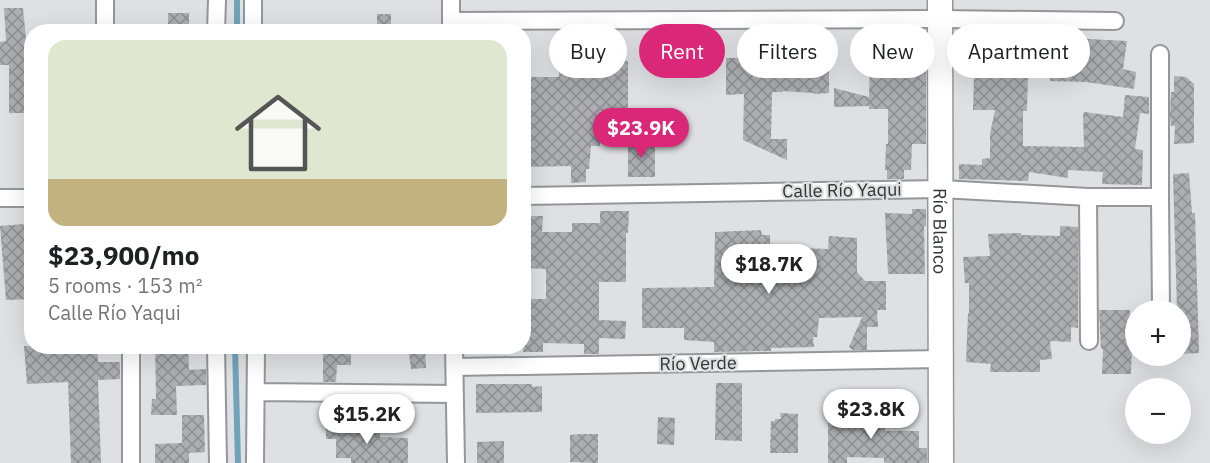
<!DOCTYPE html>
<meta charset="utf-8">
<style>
:root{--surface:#fff;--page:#f6f6f6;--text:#202124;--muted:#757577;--accent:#db2777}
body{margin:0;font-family:"IBM Plex Sans",sans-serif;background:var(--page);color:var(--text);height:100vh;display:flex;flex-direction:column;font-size:22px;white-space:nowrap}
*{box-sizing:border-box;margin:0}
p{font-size:20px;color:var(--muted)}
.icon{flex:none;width:33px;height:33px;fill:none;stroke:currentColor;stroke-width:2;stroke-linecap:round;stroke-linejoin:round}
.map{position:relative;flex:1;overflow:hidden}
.panel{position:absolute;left:24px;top:24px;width:507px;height:330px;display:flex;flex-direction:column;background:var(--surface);border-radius:24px;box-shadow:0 6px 24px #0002}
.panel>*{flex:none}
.guide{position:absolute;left:549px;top:24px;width:570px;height:54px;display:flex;gap:12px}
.controls{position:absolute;left:1125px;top:300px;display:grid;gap:12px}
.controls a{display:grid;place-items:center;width:66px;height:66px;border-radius:50%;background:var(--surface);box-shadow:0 6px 24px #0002;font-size:30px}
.price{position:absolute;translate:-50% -51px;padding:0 14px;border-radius:21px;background:#fff;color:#222;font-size:20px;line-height:39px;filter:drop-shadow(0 2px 3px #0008)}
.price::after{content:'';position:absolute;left:50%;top:36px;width:18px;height:14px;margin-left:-9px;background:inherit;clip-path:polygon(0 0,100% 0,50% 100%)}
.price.current{background:var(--accent);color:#fff}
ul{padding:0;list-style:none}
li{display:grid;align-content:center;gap:12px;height:318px;padding:0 24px}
li span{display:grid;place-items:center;height:186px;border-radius:18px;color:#555}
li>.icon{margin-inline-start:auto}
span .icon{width:108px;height:108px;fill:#fffc;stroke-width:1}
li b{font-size:26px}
.pill{padding:0 21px;border-radius:27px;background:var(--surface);box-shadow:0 6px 24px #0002;font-size:21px;line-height:54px}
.pill.current{background:var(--accent);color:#fff}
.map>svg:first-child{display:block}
</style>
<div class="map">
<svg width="1210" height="463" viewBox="0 0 1210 463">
<defs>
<pattern id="building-cross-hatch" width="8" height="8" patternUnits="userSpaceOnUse" patternTransform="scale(1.5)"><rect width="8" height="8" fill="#acaeb1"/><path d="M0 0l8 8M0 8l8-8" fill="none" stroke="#8d8e91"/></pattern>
</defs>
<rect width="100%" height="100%" fill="#dee0e3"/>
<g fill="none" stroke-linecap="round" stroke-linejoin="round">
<path stroke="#71a3bb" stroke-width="6" d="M237,32V0
M235,346L238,463"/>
</g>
<path fill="url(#building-cross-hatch)" d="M4,8H23L26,39H32V113H9V65H0V42L6,41Z
M168,13H189V32H168Z
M377,14H391V32H377Z
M1070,38L1127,41L1123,69L1136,72L1134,89L1086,82L1050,81V48H1070Z
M759,39H822V44H829V93L814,94V93L783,91V92H772L771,139H787V160L743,140L744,94L726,95V58H743V41H759Z
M896,48L897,51L909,50L910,57L926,56V144H912L911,170H904V179H887V170H885L886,144H888V109H869V106L834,107V88L869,97L870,60H873V49Z
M583,56H612V61H628V111H600V146H591L589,169H586V182L571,183V166L524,167V77H559V62H583Z
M974,72L1028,73L1027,111H1023V146L1084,147L1083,115L1084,112L1123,117L1125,95L1149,97V114L1140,113L1135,149L1143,150L1142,185L1102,184L1103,172L1068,170V178L1029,172L1028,181L959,179V164L982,165V159L990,158V134L995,110H973Z
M1174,76L1186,77L1194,84V143L1174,144L1175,126H1171L1170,116L1171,92H1174Z
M628,139H646V147H655V177H628Z
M1189,173L1192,213H1195L1199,353L1180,354V310H1177L1173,174Z
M912,209H926V226H924L925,274H888L885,213L912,214Z
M600,211H629L628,233H626V282H599V320L626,321L625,339L599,338V354H584V344L543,343V352H523L524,299H546V269L524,268V216H543L542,232H572V223H600Z
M24,224L26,236L32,235V299L6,300L0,226Z
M1060,226L1078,227V328L1071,327V342L1050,341L1052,359L1040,360V372H990L991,364L966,362L968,313H969V283H965L963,257L990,256L988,234L1021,233V235L1060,236Z
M761,230L762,235H770V244H798V248L828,249L829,236L857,238V272L865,281H886V310H877L878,327H867V350H853L849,347L862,317L819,318L817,337H813L814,347L771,348V351L714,352V342L684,340V328H642V288L714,287L715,232Z
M1099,310H1130L1129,325L1136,329L1135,346H1132L1131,374H1102L1103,349H1101Z
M24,346H97L98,362H120V379L98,380L101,463H71L68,382L27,384Z
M155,346H188L189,370L206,369V385L176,386L177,415H151L152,399H156Z
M323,346H351V365H337L336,382H323Z
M408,346H425L426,368L411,369Z
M716,383H742V441L715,440Z
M476,384H532V387L542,386V412L476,413Z
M828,410L861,414V417H885V431H919V448H927V463H884V458L847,457V463H828Z
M780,413L798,414V453H770L771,421H775V419H781Z
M182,415H204L205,452L189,453V463H155V444L182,443Z
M658,417L675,418L674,445L657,444Z
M326,424H347V427H380V437L408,438V463H351V458H336V439H326Z
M581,434H598V463L570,462V435Z
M504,441V463H477V442Z"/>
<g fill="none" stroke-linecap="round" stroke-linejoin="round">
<g stroke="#959699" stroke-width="20">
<path id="street" d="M105,0V32
M253,0V32
M451,21L941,19L1115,21
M216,32L217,0
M451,32V0
M1160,54V197L1161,310
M524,196L941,189L1088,197H1160
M1088,197L1089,341
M0,198H32
M131,346V463
M216,346L218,463
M454,346L456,463
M455,367L941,359
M256,392L455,394
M255,463L256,346"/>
</g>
<g stroke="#959699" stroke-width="27">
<g id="secondary">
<path id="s1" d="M940,0L941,463"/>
</g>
</g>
<use href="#street" stroke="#fff" stroke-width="16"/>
<use href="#secondary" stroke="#fff" stroke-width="24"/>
</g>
<g text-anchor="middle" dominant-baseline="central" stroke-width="4.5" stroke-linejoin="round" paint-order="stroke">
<g font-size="18" fill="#333435" stroke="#dee0e3">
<text transform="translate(842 190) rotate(-1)">Calle Río Yaqui</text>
<text stroke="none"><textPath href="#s1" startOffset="231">Río Blanco</textPath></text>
<text transform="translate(698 363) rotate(-1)">Río Verde</text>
</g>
</g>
</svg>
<div class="controls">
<a>+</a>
<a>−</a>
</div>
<b class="price current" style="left:641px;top:159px">$23.9K</b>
<b class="price" style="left:769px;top:295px">$18.7K</b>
<b class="price" style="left:871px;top:440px">$23.8K</b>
<b class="price" style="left:367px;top:445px">$15.2K</b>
<div class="guide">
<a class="pill">Buy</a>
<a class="pill current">Rent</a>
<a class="pill">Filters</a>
<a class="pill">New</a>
<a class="pill">Apartment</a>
</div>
<section class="panel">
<ul>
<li><span style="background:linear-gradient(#dfe7d0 75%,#c2b280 0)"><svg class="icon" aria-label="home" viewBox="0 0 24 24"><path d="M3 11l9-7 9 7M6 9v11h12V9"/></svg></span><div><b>$23,900/mo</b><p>5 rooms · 153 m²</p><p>Calle Río Yaqui</p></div></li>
</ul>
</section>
</div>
